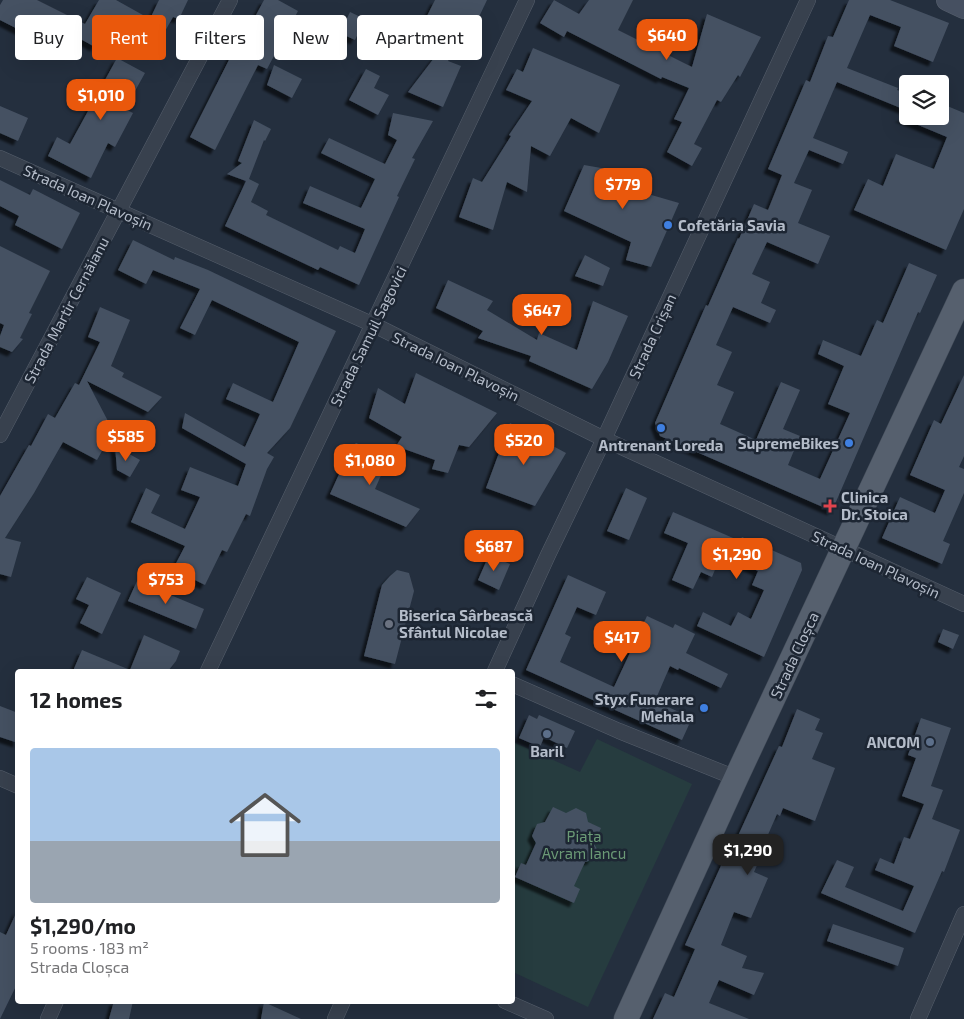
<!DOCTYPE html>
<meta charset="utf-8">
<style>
:root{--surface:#fff;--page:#f2f2f2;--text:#202124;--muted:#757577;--line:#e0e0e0;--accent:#ea580c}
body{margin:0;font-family:"Exo 2",sans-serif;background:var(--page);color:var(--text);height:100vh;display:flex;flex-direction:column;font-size:19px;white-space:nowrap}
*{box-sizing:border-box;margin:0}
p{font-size:16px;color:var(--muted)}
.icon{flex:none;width:28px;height:28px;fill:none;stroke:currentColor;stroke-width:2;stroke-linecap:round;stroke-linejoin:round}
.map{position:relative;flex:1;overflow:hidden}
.sheet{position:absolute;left:15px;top:669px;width:500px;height:335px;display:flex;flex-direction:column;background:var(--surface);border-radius:5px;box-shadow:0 5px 20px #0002}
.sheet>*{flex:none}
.hud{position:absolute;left:15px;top:15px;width:500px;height:45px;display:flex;gap:10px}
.fabs{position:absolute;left:899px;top:75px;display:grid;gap:10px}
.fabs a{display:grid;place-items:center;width:50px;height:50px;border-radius:5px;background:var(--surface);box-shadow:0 5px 20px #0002;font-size:25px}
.price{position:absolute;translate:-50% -42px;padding:0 11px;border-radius:10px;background:var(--accent);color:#fff;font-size:16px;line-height:32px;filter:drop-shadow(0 1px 2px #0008)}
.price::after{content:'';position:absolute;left:50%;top:30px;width:15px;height:11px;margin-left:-8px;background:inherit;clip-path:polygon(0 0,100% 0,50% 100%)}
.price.current{background:#222;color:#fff}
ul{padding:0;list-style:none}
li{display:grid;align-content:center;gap:10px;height:265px;padding:0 15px}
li+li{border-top:1px solid var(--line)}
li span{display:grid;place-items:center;height:155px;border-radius:5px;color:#555}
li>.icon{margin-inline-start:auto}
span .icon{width:90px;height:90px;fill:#fffc;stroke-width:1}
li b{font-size:21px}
h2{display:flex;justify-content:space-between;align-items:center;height:60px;padding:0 15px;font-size:21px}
.pill{padding:0 18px;border-radius:5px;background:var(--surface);box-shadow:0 5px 20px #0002;font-size:18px;line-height:45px}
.pill.current{background:var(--accent);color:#fff}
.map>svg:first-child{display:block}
</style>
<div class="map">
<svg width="964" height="1019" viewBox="0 0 964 1019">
<defs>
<filter id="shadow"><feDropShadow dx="-4.5" dy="4.5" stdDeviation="1" flood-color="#0009"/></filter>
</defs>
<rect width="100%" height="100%" fill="#242f3e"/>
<path fill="#263c3f" d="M597,739L692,784L588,1007L513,972V742L580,772Z"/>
<path fill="#455162" filter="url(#shadow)" d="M3,0H37L85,24L99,0H116L150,19L159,0H188L179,19L173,17L155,49L109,23L95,47L66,31L57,49L0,20V5Z
M264,0H278L298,11L267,69L258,65L215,150L190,137L236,46L239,47Z
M435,0H487L478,19L471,16L448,61L461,66L443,107L408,92L444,45L419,32Z
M554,0L579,14L589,0H633L618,30L692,67L707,14L761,37L740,77L738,75L721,102L717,100L694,144L702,148L692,166L667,152L682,122L674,119L689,88L662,77L661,79L567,31L564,37L540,23Z
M849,0H890L949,23L933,62L894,46L901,27L870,15L847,68L898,88L897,90L908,94V111L837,82L813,138L848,152L843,164L809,150L794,183L812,190L798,223L830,236L818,264L767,242L752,274L770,282L761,303L776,310L770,323L733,307L716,345L732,352L717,385L734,392L720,424L756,440L781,382L800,390L783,429L800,436L788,465L820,479L850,413L828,404L844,366L818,354L823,340L861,356L877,320L883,323L909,263L937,275L920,313L918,312L832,511L660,436L655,423L693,335L706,305L708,306L738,238L739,239L754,204L768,210L782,175L768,169L806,80L810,82L828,36L833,37Z
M350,12L365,19L355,40L340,33Z
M533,48L620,85L599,133L571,118L550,156L531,146L527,192L507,182L493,230L459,217L473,178L482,182L511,136L509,135L532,101L506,90L517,69L523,72Z
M117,58L145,73L125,109L133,113L115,147L108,143L91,178L48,156L57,137L70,144Z
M274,65L302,79L292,98L267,85Z
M366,69L380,76L374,88L389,95L378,115L349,100Z
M940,103L964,113V209L946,250L854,210L868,179L883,186L896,154L934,169L947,137L899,117L940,116Z
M0,106L28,118L18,141L0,133Z
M393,113L433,121L412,158L415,159L397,196L399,197L359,285L320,267L318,270L225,226L246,181L227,174L242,163L238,161L254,120L271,129L265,141L264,140L249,179L259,184L251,202L268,211L266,215L338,250L340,246L355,253L365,229L303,203L310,186L361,208L375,179L321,153L329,138L385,164L397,140L388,135Z
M584,165L641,175L648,194L679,203L651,267L626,260L631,242L564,211Z
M0,180L30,195L33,189L80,213L62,249L15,225L19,216L0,206Z
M133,240L174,260L175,257L208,270L336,331L290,428L267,453L274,457L267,469L250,516L246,514L227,552L222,550L205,585L173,569L185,546L131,522L146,488L160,495L151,513L185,529L200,497L181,490L190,467L238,486L246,464L182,428L185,413L245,447L260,414L226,399L233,383L273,402L299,342L212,300L195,335L180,328L200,289L153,270L146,284L118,270Z
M0,246L50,271L29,313L32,314L20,338L23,339L12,352L0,347V336L4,325L0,323Z
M585,255L610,268L603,286L575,276Z
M448,280L493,301L487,310L537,340L539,333L577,350L593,301L628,316L608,362L592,389L529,361L531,356L478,338L483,331L436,308Z
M100,307L130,320L111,366L124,373L122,377L162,397L148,412L87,381L109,423L100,438L107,442L97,460L63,442L34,493L5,538L21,542L11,577L0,574V496L29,445L31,446L48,414L55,418L75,383L79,385L100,342L88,337Z
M416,373L497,413L469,447L459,445L448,473L432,469L435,460L396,446L402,437L369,418L378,388L405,404Z
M964,375V456L959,467L964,469V493L943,541L950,544L942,564L882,538L900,497L935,513L945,490L910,475L934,420L941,424Z
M510,423L566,453L535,506L486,488Z
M356,443L389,457L375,489L420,509L406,527L330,494L345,461L340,459Z
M115,446L140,460L130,477L117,470Z
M626,488L647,498L629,540L607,531Z
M673,512L740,541L742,537L801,563L802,570L764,657L697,626L703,612L731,626L738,612L751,619L764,590L752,585L758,571L721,555L712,577L701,572L693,589L672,580L688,543L664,533Z
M489,555L510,564L499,590L478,580Z
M397,570L409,573L414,591L395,664L364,656L382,585L390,576Z
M568,575L606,592L596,615L577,607L565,634L571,637L560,662L614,687L647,616L673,628L675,624L695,634L686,653L728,674L721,688L679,668L678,670L670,666L655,701L692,718L682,740L526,670Z
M87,577L121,593L102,634L80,623L89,605L76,599Z
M137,581L204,609L196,629L128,601Z
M943,629L959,635L953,649L938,642Z
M144,635L180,651L176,661L168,671H73L82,650L130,670Z
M0,706L18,713V743L0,737Z
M797,709L820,719L815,730L823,733L812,759L835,768L815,821L783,808L780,816L777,814L760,853L762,854L754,872L768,878L751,918L734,912L721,945L747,956L742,968L764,973L754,995L719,980L709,1003L749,1019H653L665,993L674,997L695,949L685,945L734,837L737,838L779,746L782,747Z
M529,715L537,719L539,715L575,731L567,748L544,737L540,747L519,738Z
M921,718L951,728L931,786L943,790L932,819L960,830L944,872L942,871L915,933L821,893L837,860L854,867L845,887L903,911L914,886L875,870L880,858L894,864L904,837L910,839L924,804L902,796L916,758L908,755Z
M553,807L566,813L576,808L586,813L588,822L601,828L594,844L597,849L592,860L585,862L574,886L580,889L574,903L515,877L521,863L526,865L536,843L532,836L537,824L545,822Z
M18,909V982L0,1019V932L6,935Z
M833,924L904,948L898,966L827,941Z
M114,1001H133L129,1019H109Z
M264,1002L301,1019H261Z"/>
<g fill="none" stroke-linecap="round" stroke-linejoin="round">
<g stroke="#565f6c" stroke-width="16">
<path id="minor" d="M0,158L374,325L604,439L964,604
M0,435L230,0
M208,671L527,0
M495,671L548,555L604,439L808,0
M512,684L619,731L736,778
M0,778L18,786
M505,1001L546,1019
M48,1019L56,1001
M335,1019L343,1001
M918,1019L964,914"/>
</g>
<g stroke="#565f6c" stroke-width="22">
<path id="secondary" d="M947,0L964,8"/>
</g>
<g stroke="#414a57" stroke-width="25">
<path id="primary" d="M626,1019L736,778L964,291"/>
</g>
<use href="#minor" stroke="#38414e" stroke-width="15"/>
<use href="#secondary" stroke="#465061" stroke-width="21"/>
<use href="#primary" stroke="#56606e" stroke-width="24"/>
</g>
<g fill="#3f7fe0" stroke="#1d2633" stroke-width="2">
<circle cx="668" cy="225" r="5"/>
<circle cx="661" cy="428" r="5"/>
<circle cx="849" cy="443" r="5"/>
<circle cx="704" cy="708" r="5"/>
</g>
<path fill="#e0444e" stroke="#1d2633" stroke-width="2" d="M827.5 498.5h5v5h5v5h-5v5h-5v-5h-5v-5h5z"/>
<circle fill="#6b7280" stroke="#1d2633" stroke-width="2" cx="389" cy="624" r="5"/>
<g fill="#5c6f8a" stroke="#1d2633" stroke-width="2">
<circle cx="547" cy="734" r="5"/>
<circle cx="930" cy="742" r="5"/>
</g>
<g text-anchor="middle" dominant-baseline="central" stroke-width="5" stroke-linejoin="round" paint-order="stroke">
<g font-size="15" fill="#b4bcc9" stroke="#1d2633">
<text transform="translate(88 197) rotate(24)">Strada Ioan Plavoșin</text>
<text transform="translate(66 310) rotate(-62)">Strada Martir Cernăianu</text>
<text transform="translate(368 336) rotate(-64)">Strada Samuil Sagovici</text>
<text transform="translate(652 336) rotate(-65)">Strada Crișan</text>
<text transform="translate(456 366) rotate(26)">Strada Ioan Plavoșin</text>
<text transform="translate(876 564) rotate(25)">Strada Ioan Plavoșin</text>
<text transform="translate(794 655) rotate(-65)">Strada Cloșca</text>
</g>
<g font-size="15" font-weight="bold" fill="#b4bcc9" stroke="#1d2633" text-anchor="start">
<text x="678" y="225">Cofetăria Savia</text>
<text x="839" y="443" text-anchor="end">SupremeBikes</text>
<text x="661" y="445" text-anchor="middle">Antrenant Loreda</text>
<text x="841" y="497">Clinica<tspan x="841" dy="17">Dr. Stoica</tspan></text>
<text x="399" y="615">Biserica Sârbească<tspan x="399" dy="17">Sfântul Nicolae</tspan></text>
<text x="694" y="699" text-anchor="end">Styx Funerare<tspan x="694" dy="17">Mehala</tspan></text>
<text x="920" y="742" text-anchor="end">ANCOM</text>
<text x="547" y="751" text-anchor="middle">Baril</text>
</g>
<g font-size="15" fill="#6b9a76" stroke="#1d2633">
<text x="584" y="836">Piața<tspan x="584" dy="17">Avram Iancu</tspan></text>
</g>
</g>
</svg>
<div class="fabs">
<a><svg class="icon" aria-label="layers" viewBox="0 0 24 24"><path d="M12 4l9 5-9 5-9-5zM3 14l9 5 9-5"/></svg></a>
</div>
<b class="price" style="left:667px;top:61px">$640</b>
<b class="price" style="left:101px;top:121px">$1,010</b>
<b class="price" style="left:623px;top:210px">$779</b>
<b class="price" style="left:542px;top:336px">$647</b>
<b class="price" style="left:126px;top:462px">$585</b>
<b class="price" style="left:524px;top:466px">$520</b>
<b class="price" style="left:370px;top:486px">$1,080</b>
<b class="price" style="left:494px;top:572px">$687</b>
<b class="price" style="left:737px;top:580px">$1,290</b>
<b class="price" style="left:166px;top:605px">$753</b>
<b class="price" style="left:622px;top:663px">$417</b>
<b class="price current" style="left:748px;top:876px">$1,290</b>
<div class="hud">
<a class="pill">Buy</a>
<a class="pill current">Rent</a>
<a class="pill">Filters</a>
<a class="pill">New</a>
<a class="pill">Apartment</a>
</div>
<section class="sheet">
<h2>12 homes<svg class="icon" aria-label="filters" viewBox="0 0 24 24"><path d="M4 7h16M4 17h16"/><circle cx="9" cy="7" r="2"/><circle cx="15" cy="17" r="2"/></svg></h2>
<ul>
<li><span style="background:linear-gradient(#a9c7e8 60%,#9aa5b1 0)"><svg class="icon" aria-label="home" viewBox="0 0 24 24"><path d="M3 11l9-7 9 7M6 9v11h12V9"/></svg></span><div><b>$1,290/mo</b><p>5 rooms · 183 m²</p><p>Strada Cloșca</p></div></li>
</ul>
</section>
</div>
